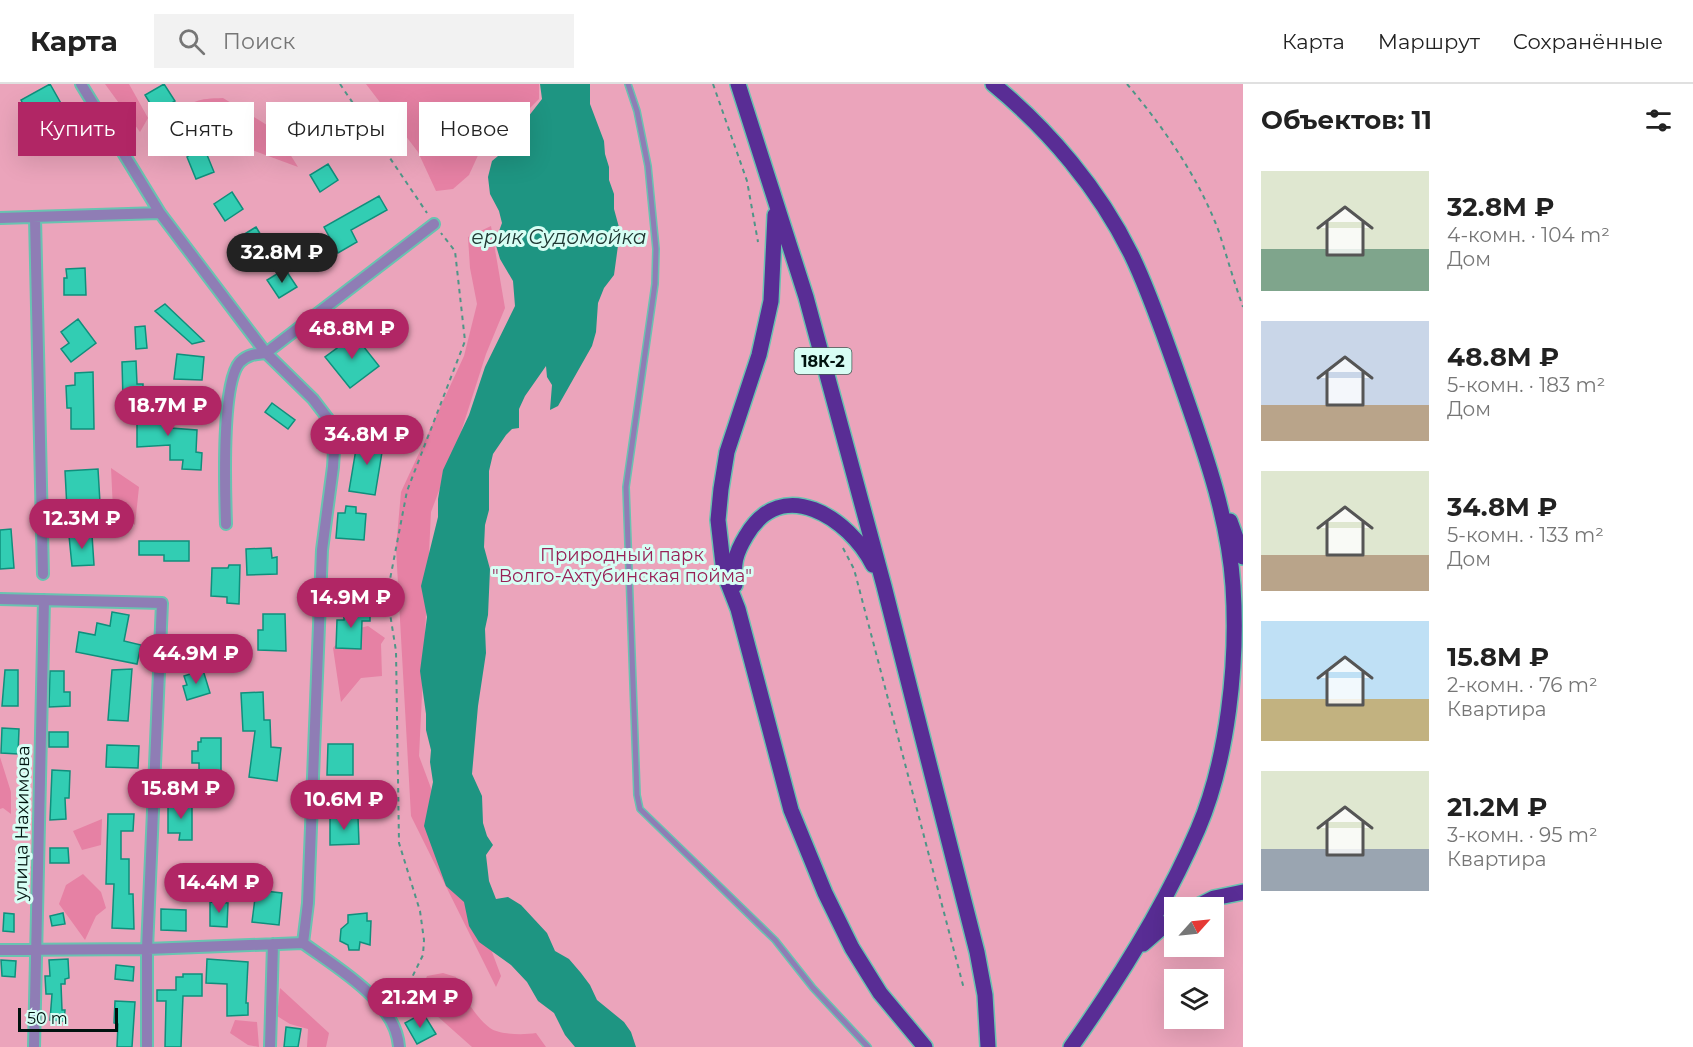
<!DOCTYPE html>
<html lang="ru">
<meta charset="utf-8">
<style>
:root{--surface:#fff;--page:#f2f2f2;--text:#222;--muted:#767676;--line:#e0e0e0;--accent:#b12665}
body{margin:0;font-family:Montserrat,sans-serif;background:var(--page);color:var(--text);height:100vh;display:flex;flex-direction:column;font-size:22px;white-space:nowrap}
*{box-sizing:border-box;margin:0}
p{font-size:20px;color:var(--muted)}
.icon{flex:none;width:33px;height:33px;fill:none;stroke:currentColor;stroke-width:2;stroke-linecap:round;stroke-linejoin:round}
.map{position:relative;flex:1;overflow:hidden}
.panel{display:flex;flex-direction:column;background:var(--surface);width:450px}
.panel>*{flex:none}
.hud{position:absolute;left:18px;top:18px;width:570px;height:54px;display:flex;gap:12px}
.needle{width:39px;rotate:63deg}
.controls{position:absolute;left:1164px;top:813px;display:grid;gap:12px}
.controls a{display:grid;place-items:center;width:60px;height:60px;border-radius:0px;background:var(--surface);box-shadow:0 6px 24px #0002;font-size:30px}
.scale{position:absolute;left:18px;bottom:15px;width:100px;box-sizing:border-box;padding-left:6px;border:3px solid #00130f;border-top:0;font-size:16px;line-height:21px;white-space:nowrap;color:#00130f;-webkit-text-stroke:4px #d7fef4;paint-order:stroke}
.price{position:absolute;translate:-50% -51px;padding:0 14px;border-radius:21px;background:var(--accent);color:#fff;font-size:20px;line-height:39px;filter:drop-shadow(0 2px 3px #0008)}
.price::after{content:'';position:absolute;left:50%;top:36px;width:18px;height:14px;margin-left:-9px;background:inherit;clip-path:polygon(0 0,100% 0,50% 100%)}
.price.on{background:#222;color:#fff}
ul{padding:0;list-style:none}
li{display:flex;align-items:center;gap:18px;height:150px;padding:0 18px}
li span{display:grid;place-items:center;flex:none;width:168px;height:120px;border-radius:0px;color:#555}
li>.icon{margin-inline-start:auto}
span .icon{width:72px;height:72px;fill:#fffc;stroke-width:1}
li b{font-size:26px}
h2{display:flex;justify-content:space-between;align-items:center;height:72px;padding:0 18px;font-size:26px}
.pill{padding:0 21px;border-radius:0px;background:var(--surface);box-shadow:0 6px 24px #0002;font-size:21px;line-height:54px}
.pill.on{background:var(--accent);color:#fff}
header{display:flex;align-items:center;gap:36px;box-sizing:border-box;height:84px;padding:0 30px;background:var(--surface);border-bottom:2px solid var(--line)}
header strong{font-size:28px}
nav{display:flex;gap:33px;margin-inline-start:auto;font-size:21px}
.search{width:420px;height:54px;background:var(--page);display:flex;align-items:center;gap:15px;box-sizing:border-box;padding:0 21px;border-radius:0px;color:var(--muted);font-size:22px}
main{display:flex;flex:1;min-height:0}
.map>svg:first-child{display:block}
</style>
<header>
<strong>Карта</strong>
<div class="search"><svg class="icon" aria-label="search" viewBox="0 0 24 24"><circle cx="10" cy="10" r="6"/><path d="M15 15l6 6"/></svg>Поиск</div>
<nav><a>Карта</a><a>Маршрут</a><a>Сохранённые</a></nav>
</header>
<main>
<div class="map">
<svg width="1243" height="963" viewBox="0 0 1243 963">
<rect width="100%" height="100%" fill="#80ead4"/>
<path fill="#eba4bb" fill-rule="evenodd" d="M0,0H1243V963H0ZM1174,824H1214V862H1174ZM1174,896H1214V934H1174Z"/>
<path fill="#e681a4" d="M105,0H129L148,34L140,48Z
M366,0H539V15L516,38L506,70L493,23L492,47L480,67L469,91L453,105L436,107L418,68Z
M223,14L275,46L298,83L174,37C190,15 198,15 223,14Z
M491,142L505,224L486,270L461,348L431,428L419,672L501,892L496,903L411,732L396,464L401,408L464,272L477,220L470,184L468,153Z
M111,384L139,403L135,441L113,426Z
M368,542L385,554L381,560L382,592L361,594L341,618L333,564L348,547Z
M0,673L11,708V730L3,724L0,725Z
M102,735L101,761L82,766L73,747Z
M83,790L101,808L106,824L96,832L85,856L59,820L66,801Z
M443,889L456,893C461,909 476,934 490,944C500,951 524,951 536,949L546,963H472L436,931L421,906L427,892Z
M280,904L329,949L326,963H307L308,945L290,940L277,932Z
M235,936L257,938L259,963L248,961L230,949Z"/>
<path fill="#1e9582" d="M540,0H590V20L604,57L605,70L609,83V96L614,110V125L620,147L614,191L604,204L598,219L596,248L592,262L558,322L550,326L552,301L547,293L546,282L525,312L519,325V344L512,345L506,351L493,370L489,387V426L485,441L484,463L490,485L488,531L485,545L486,569L478,622L472,690L482,712L483,739L487,752L493,761L486,771L489,797L496,815L508,813L521,821L547,849L555,867L569,875L581,889L590,901L597,916L624,938L631,948L636,963H575L565,951L554,929L538,917L527,898L511,881L479,858L469,842L464,818L446,802L424,742L433,698L430,678L431,666L426,646V630L420,587L427,533L421,502L438,433V415L443,386L469,331L485,283L515,222L513,197L500,175L495,158L502,139L499,127L490,110L488,93L492,77L498,72L506,70L521,37L528,33L542,15Z"/>
<path fill="#32cdb3" stroke="#0f8f7c" stroke-width="1.5" d="M50,0L63,23L33,39L21,16Z
M164,0L175,17L156,29L145,11Z
M328,26L334,37L315,48L308,37Z
M82,40L91,55L67,70L58,55Z
M203,61L214,88L196,95L187,73Z
M328,80L338,96L320,108L310,91Z
M232,108L243,125L225,137L214,120Z
M379,112L387,126L351,146L357,158L338,169L324,143Z
M256,143L267,161L249,173L238,154Z
M85,184L86,211H64V194H67L66,185Z
M285,185L297,203L279,214L267,196Z
M165,220L204,257L192,260L155,227Z
M78,235L96,259L71,278L61,265L69,259L61,248Z
M145,242L147,264L136,265L135,243Z
M352,248L379,282L350,304L325,273L337,264L334,260Z
M177,270L204,273L202,296L174,295Z
M136,277L137,300H143V315L123,316L122,278Z
M93,288L94,345H71V324H67L66,302L75,301V289Z
M272,319L295,336L288,345L265,328Z
M137,324L171,326V344L197,346L196,368L202,369L201,386L182,385L183,376H170V361L137,363Z
M358,353L384,356L375,411L349,407Z
M98,385L100,419H93L94,423L67,425L65,387Z
M346,422L356,423V429L366,430L364,456L336,454L338,429H345Z
M11,445L14,484L0,485V446Z
M92,451L94,481L72,482L69,452Z
M139,457H189V477H164V471H139Z
M271,464L272,474L277,473V490L247,491L246,465Z
M229,481H240L239,520L227,519V513L211,512L212,484H228Z
M344,525L370,526V537H362L361,565L336,564L337,536H344Z
M112,528L129,531L124,557L141,561L137,580L76,568L79,548L95,551L97,539L110,542Z
M263,530H285L286,567L258,566V546H263Z
M132,585L128,637L108,636L112,586Z
M5,586H18V622H2Z
M203,586L210,609L187,616L183,602L187,601L184,592Z
M50,587H64V608H70V622L49,623Z
M263,608L264,636H270L271,663L281,664L277,697L249,693L255,647H243L241,609Z
M2,644L19,645L18,670L1,669Z
M49,648H68V663H49Z
M201,654H221V688H199V679H192V667H198V658H201Z
M328,660H353V691H327Z
M107,661L139,662L138,684L106,683Z
M52,686L70,687L69,714H65L66,735L50,736Z
M168,718L192,719V756H179L180,749H168Z
M108,730H134L133,747H121V775H129V810H133L134,845L112,844L114,800H106Z
M330,733H358L359,760L330,761Z
M50,764H68L69,779H50Z
M256,806L282,809L279,841L252,838Z
M210,818L228,819L227,843L210,842Z
M161,825L186,826V847L161,846Z
M4,829L14,830V848L3,847Z
M63,829L65,840L52,842L50,832Z
M367,829V837H371L370,861L360,858L359,866H349L348,861L340,857L341,845L348,839V831Z
M68,875L69,894L65,895V900H61L62,926H65L64,937L50,936L52,910H46L45,892H50L49,876Z
M207,875L248,878L246,919H248V931L227,932V900L206,899Z
M1,876L16,877L15,893L2,892Z
M116,881L134,883L133,897L115,895Z
M183,890H202V912H183L181,963H165L166,917H157V906H176V893H183Z
M115,917L135,918L132,963H117L118,940L114,939Z
M423,929L436,950L417,960L405,939Z
M286,943L301,945L298,963H284Z"/>
<g fill="none" stroke-linecap="round" stroke-linejoin="round">
<g stroke="#69c3b1" stroke-width="8">
<path id="service" d="M628,0L637,27L648,82L656,165L655,200L626,403L637,711L640,725L775,856L813,904L868,963"/>
</g>
<g stroke="#69c3b1" stroke-width="14">
<path id="minor" d="M81,0L160,129
M0,134L160,129L266,269L313,315L329,336L335,350L333,383L322,466L308,819L303,859C337,884 396,917 399,963
M35,134L43,490
M226,440C225,409 221,299 240,278C248,270 256,270 266,269L434,140
M0,515L162,519L147,865V963
M0,866L147,865L303,859
M34,963L44,516
M270,963L273,860"/>
</g>
<g stroke="#69c3b1" stroke-width="18">
<path id="primary" d="M738,0L806,213L884,502L977,868L985,911L988,963
M993,0C1049,46 1099,105 1131,170C1149,207 1162,246 1176,285C1200,355 1228,427 1233,502C1238,578 1228,675 1198,745C1165,822 1119,895 1071,963
M775,131L771,217L759,271L727,368L721,405L718,436L724,489L738,525L791,726L825,809L852,864L880,909L925,963
M1230,437L1243,473
M735,501C733,480 735,470 746,452C782,390 849,434 873,481
M1194,824L1214,814L1243,808
M1143,860L1174,833"/>
</g>
<path stroke="#4e9687" stroke-width="2" stroke-dasharray="4.5 4.5" stroke-linecap="butt" d="M340,0L427,129
M713,0L747,97L758,158
M1127,0C1164,44 1199,94 1219,148C1227,173 1234,198 1243,223
M843,464L854,485L964,905
M397,924L423,871L424,856L420,827L399,759L396,567L387,511L407,407L465,257L455,167L441,149"/>
<use href="#service" stroke="#8f7db5" stroke-width="5"/>
<use href="#minor" stroke="#8f7db5" stroke-width="10"/>
<use href="#primary" stroke="#592d95" stroke-width="15"/>
</g>
<g text-anchor="middle" dominant-baseline="central" stroke-width="6" stroke-linejoin="round" paint-order="stroke">
<rect fill="#d7fef4" stroke="#405a54" stroke-width="1.5" x="794.5" y="264" width="57" height="26" rx="4.5"/>
<g font-size="16" font-weight="bold" fill="#00130f">
<text x="823" y="277">18К-2</text>
</g>
<g font-size="18" fill="#982156" stroke="#d7fef4">
<text x="622" y="471">Природный парк<tspan x="622" dy="21">"Волго-Ахтубинская пойма"</tspan></text>
</g>
<g font-size="18" fill="#00130f" stroke="#d7fef4">
<text transform="translate(22 739) rotate(-89)">улица Нахимова</text>
</g>
<g font-size="20" font-style="italic" fill="#203833" stroke="#d7fef4">
<text x="559" y="153">ерик Судомойка</text>
</g>
</g>
</svg>
<div class="controls">
<a><svg class="needle" viewBox="-14 -14 28 28"><path d="M0-13l5 13h-10z" fill="#e53935"/><path d="M0 13l5-13h-10z" fill="#767676"/></svg></a>
<a><svg class="icon" aria-label="layers" viewBox="0 0 24 24"><path d="M12 4l9 5-9 5-9-5zM3 14l9 5 9-5"/></svg></a>
</div>
<div class="scale">50 m</div>
<b class="price on" style="left:282px;top:200px">32.8M ₽</b>
<b class="price" style="left:352px;top:276px">48.8M ₽</b>
<b class="price" style="left:168px;top:353px">18.7M ₽</b>
<b class="price" style="left:367px;top:382px">34.8M ₽</b>
<b class="price" style="left:82px;top:466px">12.3M ₽</b>
<b class="price" style="left:351px;top:545px">14.9M ₽</b>
<b class="price" style="left:196px;top:601px">44.9M ₽</b>
<b class="price" style="left:181px;top:736px">15.8M ₽</b>
<b class="price" style="left:344px;top:747px">10.6M ₽</b>
<b class="price" style="left:219px;top:830px">14.4M ₽</b>
<b class="price" style="left:420px;top:945px">21.2M ₽</b>
<div class="hud">
<a class="pill on">Купить</a>
<a class="pill">Снять</a>
<a class="pill">Фильтры</a>
<a class="pill">Новое</a>
</div>
</div>
<section class="panel">
<h2>Объектов: 11<svg class="icon" aria-label="filters" viewBox="0 0 24 24"><path d="M4 7h16M4 17h16"/><circle cx="9" cy="7" r="2"/><circle cx="15" cy="17" r="2"/></svg></h2>
<ul>
<li><span style="background:linear-gradient(#dfe7d0 65%,#7fa58c 0)"><svg class="icon" aria-label="home" viewBox="0 0 24 24"><path d="M3 11l9-7 9 7M6 9v11h12V9"/></svg></span><div><b>32.8M ₽</b><p>4-комн. · 104 m²</p><p>Дом</p></div></li>
<li><span style="background:linear-gradient(#c9d6e8 70%,#b9a48a 0)"><svg class="icon" aria-label="home" viewBox="0 0 24 24"><path d="M3 11l9-7 9 7M6 9v11h12V9"/></svg></span><div><b>48.8M ₽</b><p>5-комн. · 183 m²</p><p>Дом</p></div></li>
<li><span style="background:linear-gradient(#dfe7d0 70%,#b9a48a 0)"><svg class="icon" aria-label="home" viewBox="0 0 24 24"><path d="M3 11l9-7 9 7M6 9v11h12V9"/></svg></span><div><b>34.8M ₽</b><p>5-комн. · 133 m²</p><p>Дом</p></div></li>
<li><span style="background:linear-gradient(#bfe0f5 65%,#c2b280 0)"><svg class="icon" aria-label="home" viewBox="0 0 24 24"><path d="M3 11l9-7 9 7M6 9v11h12V9"/></svg></span><div><b>15.8M ₽</b><p>2-комн. · 76 m²</p><p>Квартира</p></div></li>
<li><span style="background:linear-gradient(#dfe7d0 65%,#9aa5b1 0)"><svg class="icon" aria-label="home" viewBox="0 0 24 24"><path d="M3 11l9-7 9 7M6 9v11h12V9"/></svg></span><div><b>21.2M ₽</b><p>3-комн. · 95 m²</p><p>Квартира</p></div></li>
</ul>
</section>
</main>
